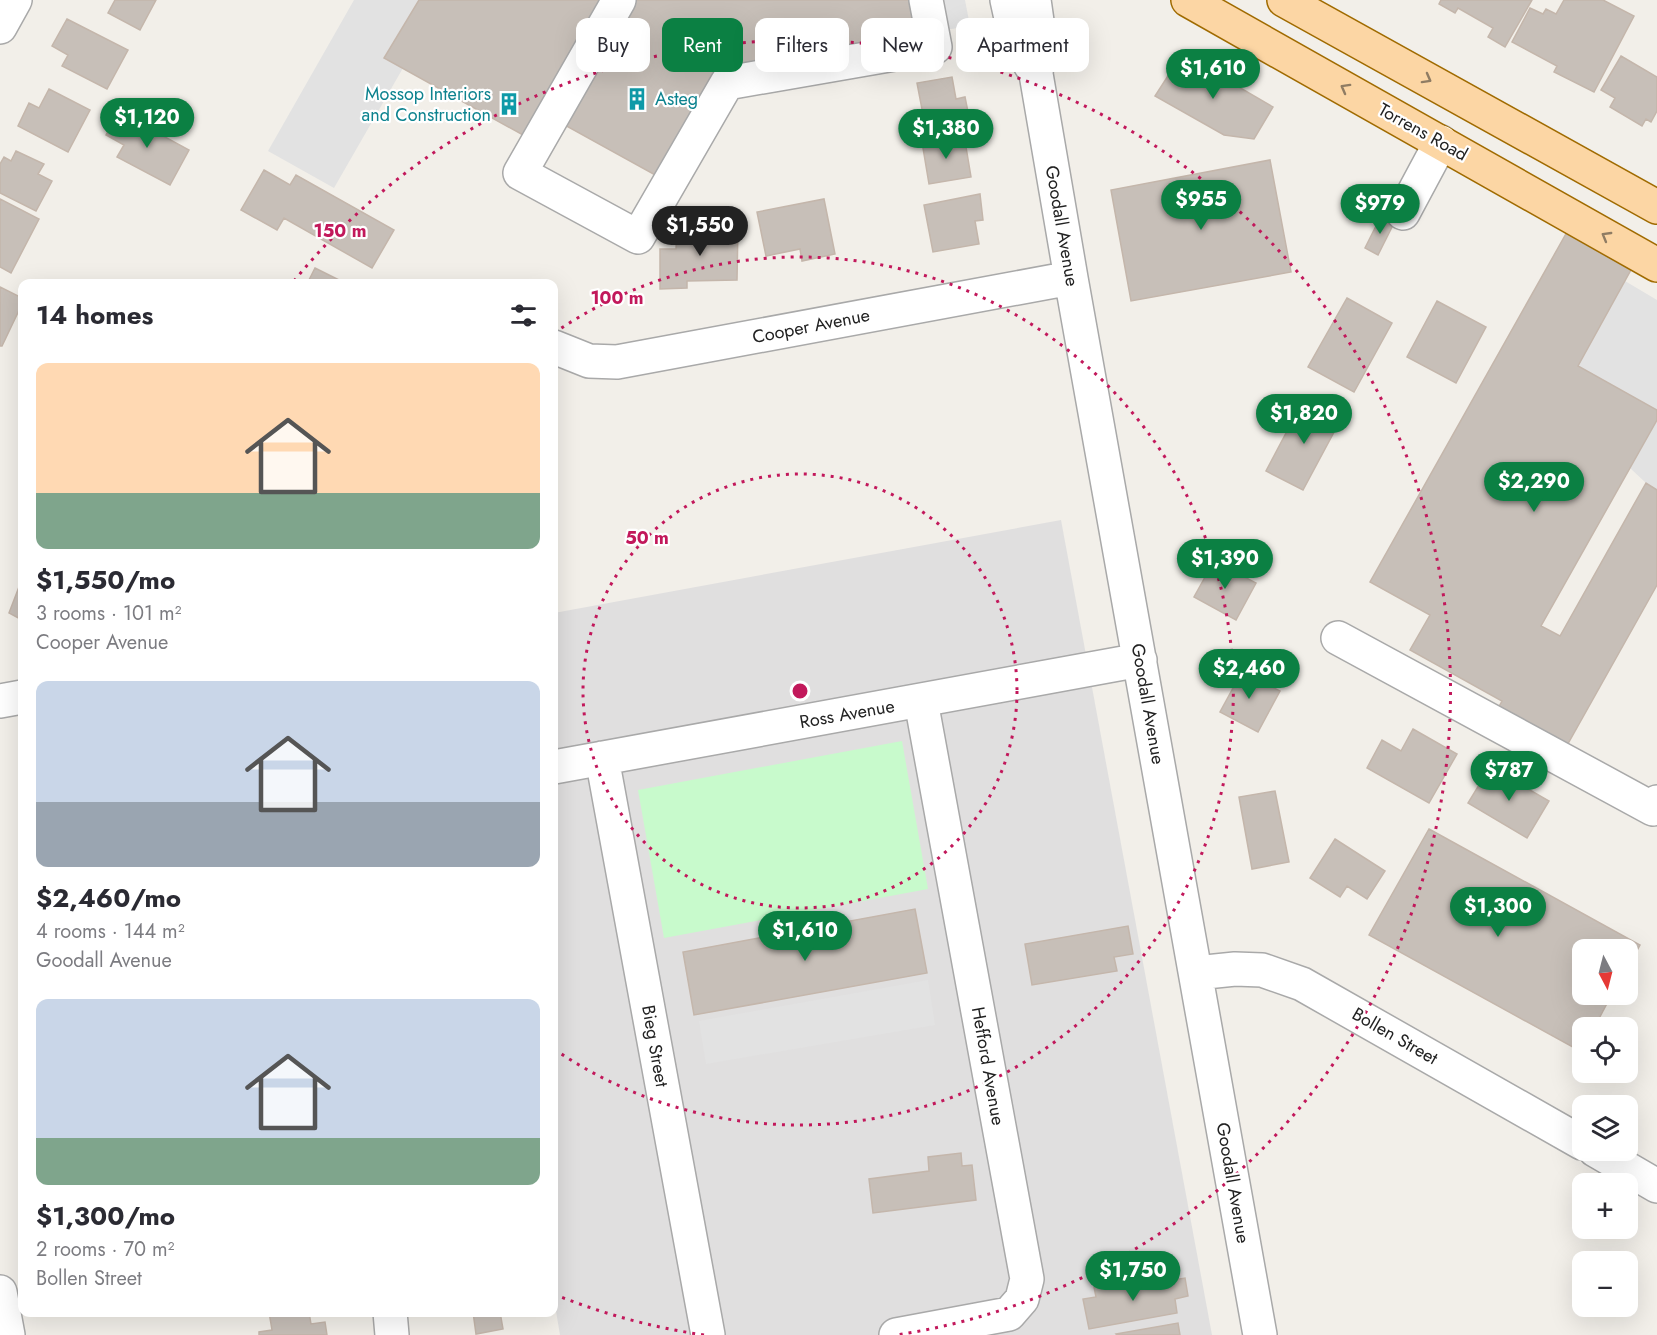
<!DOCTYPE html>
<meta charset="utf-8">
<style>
:root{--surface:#fff;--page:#f2f2f3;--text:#2b2b33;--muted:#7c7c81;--accent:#0b8043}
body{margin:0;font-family:Jost,sans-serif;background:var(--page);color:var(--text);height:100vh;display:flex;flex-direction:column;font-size:22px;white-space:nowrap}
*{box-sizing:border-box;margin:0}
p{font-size:20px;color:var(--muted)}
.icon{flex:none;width:33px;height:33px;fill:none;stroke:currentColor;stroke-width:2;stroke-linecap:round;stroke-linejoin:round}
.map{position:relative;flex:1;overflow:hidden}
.details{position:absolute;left:18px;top:279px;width:540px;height:1038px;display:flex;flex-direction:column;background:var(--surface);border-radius:12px;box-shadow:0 6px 24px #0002}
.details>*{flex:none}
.banner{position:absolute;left:576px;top:18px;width:570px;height:54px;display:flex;gap:12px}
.needle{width:39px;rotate:173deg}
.tools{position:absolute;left:1572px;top:939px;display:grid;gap:12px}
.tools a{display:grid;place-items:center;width:66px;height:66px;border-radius:12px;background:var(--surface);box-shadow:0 6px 24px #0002;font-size:30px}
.price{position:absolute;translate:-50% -51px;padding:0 14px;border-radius:21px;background:var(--accent);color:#fff;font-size:20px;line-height:39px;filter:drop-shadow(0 2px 3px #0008)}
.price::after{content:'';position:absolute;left:50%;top:36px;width:18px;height:14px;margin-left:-9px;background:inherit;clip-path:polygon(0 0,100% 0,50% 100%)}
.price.on{background:#222;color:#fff}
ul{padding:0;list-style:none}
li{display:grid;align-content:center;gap:12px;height:318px;padding:0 18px}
li span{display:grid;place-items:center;height:186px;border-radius:12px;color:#555}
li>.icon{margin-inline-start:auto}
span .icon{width:108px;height:108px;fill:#fffc;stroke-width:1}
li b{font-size:26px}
h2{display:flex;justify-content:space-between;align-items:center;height:72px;padding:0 18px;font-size:26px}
.pill{padding:0 21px;border-radius:12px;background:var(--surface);box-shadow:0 6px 24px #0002;font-size:21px;line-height:54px}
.pill.on{background:var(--accent);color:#fff}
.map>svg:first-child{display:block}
</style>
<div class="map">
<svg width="1657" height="1335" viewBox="0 0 1657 1335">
<rect width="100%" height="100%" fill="#f2efe9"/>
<path fill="#e0dfdf" d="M1061,520L1212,1335H560L554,1299V613Z"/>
<path fill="#c8facc" d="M902,741L928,889L664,938L638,790Z"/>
<path fill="#e2e2e2" d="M354,0H419L384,57L403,68L334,188L268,151Z
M914,0H965L970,26L920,34Z
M1625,281L1657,300V410L1578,366Z
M1657,420V490L1646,483L1630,468Z
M928,980L935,1025L706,1064L699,1021Z"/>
<path fill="#c7bfb8" stroke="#c4b6ab" stroke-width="1.5" d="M115,0H156L140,30L108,13Z
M419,0H609L532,140L384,58Z
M630,0H914L920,34L713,75L657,176L561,123Z
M1441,0H1532L1505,47L1488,37L1493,28L1458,8L1455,13L1439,4Z
M1564,0H1603L1634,16L1594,92L1554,72L1557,66L1512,42L1530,8L1543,14L1546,9L1556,14Z
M67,19L128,50L107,89L62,66L68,55L52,46Z
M1182,54L1273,107L1254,139L1224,135L1155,96Z
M1621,56L1657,77V111L1651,122L1646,119L1642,126L1610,107L1615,98L1601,90Z
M952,77L956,99L965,97L969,117L925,125L917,83Z
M49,89L90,110L68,152L18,126L29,103L39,108Z
M119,112L189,150L170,185L117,157L124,145L106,135Z
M964,135L971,177L929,184L922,142Z
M16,151L44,164L38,174L52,181L36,211L0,193V164L4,157L11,161Z
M1270,160L1291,272L1131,301L1111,190Z
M264,170L290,185L296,175L394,230L372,268L284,218L277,230L241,210Z
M980,194L983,220L975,221L979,244L933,252L924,205Z
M0,199L39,219L11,273L0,267Z
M824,199L835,254L802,261L800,249L766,256L757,212Z
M1381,216L1394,223L1378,255L1365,248Z
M738,226L737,280L687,281V288L660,289V249H676L677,228Z
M1567,232L1632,268L1578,366L1657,410V420L1541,626L1560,636L1646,483L1657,490V585L1565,749L1496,712L1502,701L1410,650L1430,615L1370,582Z
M315,268L347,284H307Z
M0,287L22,298V304L2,346H0Z
M1347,298L1392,323L1354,392L1308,367Z
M1437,301L1486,327L1456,383L1407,357Z
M1304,399L1341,419L1303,490L1266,471Z
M1214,561L1256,583L1236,620L1194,597Z
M22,579V620L9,613Z
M1235,668L1280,691L1258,732L1220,712L1233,688L1226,684Z
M1413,729L1457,754L1429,803L1367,768L1382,740L1401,751Z
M1490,767L1549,801L1527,838L1468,803Z
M1275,791L1289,862L1252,869L1239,797Z
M1429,829L1640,945L1628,967V950H1582V994H1612L1594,1028H1582V1047L1580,1051L1369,935Z
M1335,839L1385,871L1367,899L1347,886L1340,897L1310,878Z
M915,909L927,973L694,1015L683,952Z
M1128,926L1133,954L1114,957L1117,971L1032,985L1025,944Z
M961,1153L962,1166L972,1165L976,1200L873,1213L869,1179L929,1171L928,1157Z
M1185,1278L1188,1296L1175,1299L1177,1313L1089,1329L1083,1299L1096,1297L1094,1287L1124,1281L1126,1288Z
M269,1312H309L311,1324L325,1322L327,1335H259V1332L272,1330Z
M473,1312H500L503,1329L476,1334Z
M1178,1323L1180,1335H1117L1116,1334Z"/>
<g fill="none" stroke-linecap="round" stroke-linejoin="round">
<g stroke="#a9a9a9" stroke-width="36">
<path id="minor" d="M619,0L520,173L638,237L727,83L935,47L926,0
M1007,0L1016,41L1036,74
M1034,0L1039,35L1036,74L1071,278L1260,1335
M0,27L15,0
M1403,213L1441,142
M554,347L589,361L617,362L1071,278
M1338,638L1653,809L1657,802
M0,701L22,697
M602,758L708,1335
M554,767L1140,660
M1196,973L1235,969L1262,970L1302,984L1582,1143
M1595,1150L1657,1186
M0,1292L8,1335
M390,1312L392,1335
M896,1335L1009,1314L1022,1299L1027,1279L921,701"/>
</g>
<g stroke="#a06b00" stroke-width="36">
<path id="major" d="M1188,0L1657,265
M1284,0L1657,207"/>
</g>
<use href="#minor" stroke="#fff" stroke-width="33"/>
<use href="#major" stroke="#fcd6a4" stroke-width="33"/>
</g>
<defs><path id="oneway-chevron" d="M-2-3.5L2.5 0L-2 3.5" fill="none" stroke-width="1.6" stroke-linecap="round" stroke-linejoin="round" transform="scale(1.5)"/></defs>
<g stroke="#8f7c63">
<use href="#oneway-chevron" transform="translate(1427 79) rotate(29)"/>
<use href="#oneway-chevron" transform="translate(1345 88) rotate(-151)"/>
<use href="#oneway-chevron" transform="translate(1606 236) rotate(-150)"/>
</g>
<g fill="none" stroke="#c2185b" stroke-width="3" stroke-dasharray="3 6">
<circle cx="800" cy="691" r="217"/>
<path d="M554 333A434 434 0 1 1 554 1049"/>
<path d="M704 1335A651 651 0 0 1 556 1295M294 281A651 651 0 1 1 896 1335"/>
</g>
<defs>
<g id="building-bare" transform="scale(1.8)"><path d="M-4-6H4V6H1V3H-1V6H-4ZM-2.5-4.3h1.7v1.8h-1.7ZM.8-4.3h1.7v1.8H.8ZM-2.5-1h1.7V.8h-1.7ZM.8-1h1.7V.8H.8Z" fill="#0f9aa8" stroke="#fff" stroke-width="2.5" paint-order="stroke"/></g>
</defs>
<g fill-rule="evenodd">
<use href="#building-bare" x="637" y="99"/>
<use href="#building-bare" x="509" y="104"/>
</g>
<g text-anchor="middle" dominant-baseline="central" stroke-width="4.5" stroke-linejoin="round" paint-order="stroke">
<g font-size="18" fill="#0d838f" stroke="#fff" text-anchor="end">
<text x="491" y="94">Mossop Interiors<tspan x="491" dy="21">and Construction</tspan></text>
<text x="655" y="99" text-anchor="start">Asteg</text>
</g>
<g font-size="18" fill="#222" stroke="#fff">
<text transform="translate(1423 132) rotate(29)">Torrens Road</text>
<text transform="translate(1062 226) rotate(80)">Goodall Avenue</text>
<text transform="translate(811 326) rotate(-11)">Cooper Avenue</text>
<text transform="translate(1148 704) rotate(80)">Goodall Avenue</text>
<text transform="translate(847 714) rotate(-10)">Ross Avenue</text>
<text transform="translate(1395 1036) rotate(30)">Bollen Street</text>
<text transform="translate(655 1046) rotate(80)">Bieg Street</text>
<text transform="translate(988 1066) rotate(80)">Hefford Avenue</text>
<text transform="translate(1233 1183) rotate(80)">Goodall Avenue</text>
</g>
</g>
<circle cx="800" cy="691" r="9" fill="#c2185b" stroke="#fff" stroke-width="3"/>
<g font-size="18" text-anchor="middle" font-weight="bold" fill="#c2185b" stroke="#fff" stroke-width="4.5" stroke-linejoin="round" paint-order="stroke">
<text x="340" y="237">150 m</text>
<text x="617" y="304">100 m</text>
<text x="647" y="544">50 m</text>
</g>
</svg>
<div class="tools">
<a><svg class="needle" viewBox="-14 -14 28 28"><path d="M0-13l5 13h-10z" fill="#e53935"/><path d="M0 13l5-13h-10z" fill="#7c7c81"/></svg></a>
<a><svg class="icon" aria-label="locate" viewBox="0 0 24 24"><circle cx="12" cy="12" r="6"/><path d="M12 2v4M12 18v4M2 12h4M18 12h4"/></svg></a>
<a><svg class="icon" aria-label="layers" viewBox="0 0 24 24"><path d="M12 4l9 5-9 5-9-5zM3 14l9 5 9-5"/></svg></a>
<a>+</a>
<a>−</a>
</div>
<b class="price" style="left:1213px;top:100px">$1,610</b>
<b class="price" style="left:147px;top:149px">$1,120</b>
<b class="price" style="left:946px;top:160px">$1,380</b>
<b class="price" style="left:1201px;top:231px">$955</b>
<b class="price" style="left:1380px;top:235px">$979</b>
<b class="price on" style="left:700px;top:257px">$1,550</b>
<b class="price" style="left:1304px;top:445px">$1,820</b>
<b class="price" style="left:1534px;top:513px">$2,290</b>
<b class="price" style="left:1225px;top:590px">$1,390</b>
<b class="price" style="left:1249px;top:700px">$2,460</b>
<b class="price" style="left:1509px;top:802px">$787</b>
<b class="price" style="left:1498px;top:938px">$1,300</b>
<b class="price" style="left:805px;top:962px">$1,610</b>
<b class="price" style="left:1133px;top:1302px">$1,750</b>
<div class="banner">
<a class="pill">Buy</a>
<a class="pill on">Rent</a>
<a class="pill">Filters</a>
<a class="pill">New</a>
<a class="pill">Apartment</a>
</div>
<section class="details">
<h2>14 homes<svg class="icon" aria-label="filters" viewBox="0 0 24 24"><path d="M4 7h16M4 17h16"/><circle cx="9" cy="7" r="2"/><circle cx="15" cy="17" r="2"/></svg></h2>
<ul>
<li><span style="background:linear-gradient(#ffd9b3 70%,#7fa58c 0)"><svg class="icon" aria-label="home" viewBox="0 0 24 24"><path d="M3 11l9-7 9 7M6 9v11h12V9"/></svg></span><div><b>$1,550/mo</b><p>3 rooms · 101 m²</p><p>Cooper Avenue</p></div></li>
<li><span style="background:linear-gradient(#c9d6e8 65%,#9aa5b1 0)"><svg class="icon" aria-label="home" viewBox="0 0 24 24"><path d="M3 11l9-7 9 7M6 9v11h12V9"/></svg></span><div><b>$2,460/mo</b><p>4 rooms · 144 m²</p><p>Goodall Avenue</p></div></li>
<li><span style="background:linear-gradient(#c9d6e8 75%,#7fa58c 0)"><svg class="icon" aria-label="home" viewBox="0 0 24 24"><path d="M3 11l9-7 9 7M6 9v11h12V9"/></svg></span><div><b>$1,300/mo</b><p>2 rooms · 70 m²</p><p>Bollen Street</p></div></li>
</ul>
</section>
</div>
